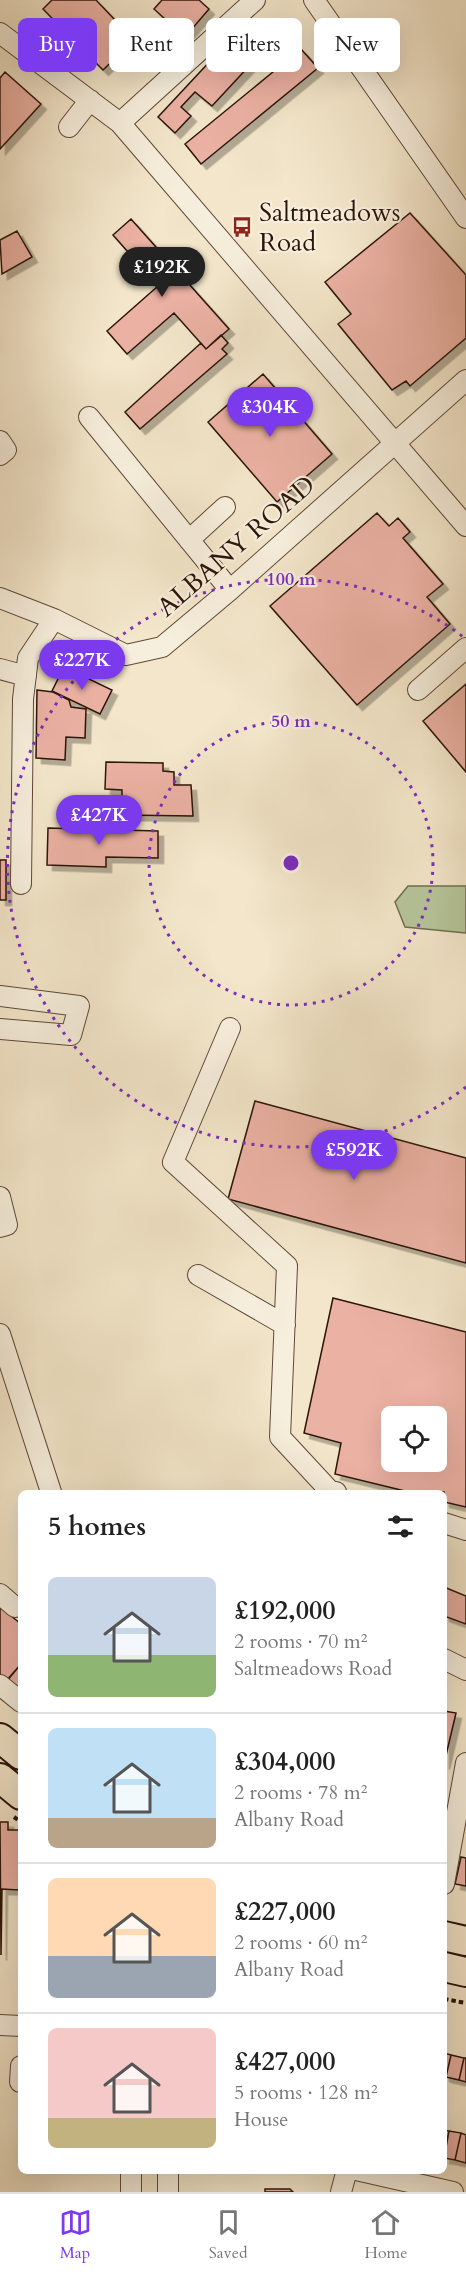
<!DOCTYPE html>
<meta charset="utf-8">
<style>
:root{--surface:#fff;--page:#f6f6f6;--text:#222;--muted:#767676;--line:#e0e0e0;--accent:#7c3aed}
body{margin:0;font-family:Cardo,serif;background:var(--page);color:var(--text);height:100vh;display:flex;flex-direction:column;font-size:22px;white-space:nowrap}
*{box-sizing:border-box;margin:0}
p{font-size:20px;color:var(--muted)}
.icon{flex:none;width:33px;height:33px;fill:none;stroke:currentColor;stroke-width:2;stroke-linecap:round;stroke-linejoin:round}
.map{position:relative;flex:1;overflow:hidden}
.sheet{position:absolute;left:18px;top:1490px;width:429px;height:684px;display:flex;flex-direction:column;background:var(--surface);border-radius:9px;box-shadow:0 6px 24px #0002}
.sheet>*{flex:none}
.guide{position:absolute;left:18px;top:18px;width:430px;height:54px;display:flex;gap:12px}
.controls{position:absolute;left:381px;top:1406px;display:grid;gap:12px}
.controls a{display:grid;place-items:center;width:66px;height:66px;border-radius:9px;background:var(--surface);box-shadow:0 6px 24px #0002;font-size:30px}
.price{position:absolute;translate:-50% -51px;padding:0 14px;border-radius:21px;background:var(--accent);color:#fff;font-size:20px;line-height:39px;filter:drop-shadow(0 2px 3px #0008)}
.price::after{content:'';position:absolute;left:50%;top:36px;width:18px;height:14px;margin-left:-9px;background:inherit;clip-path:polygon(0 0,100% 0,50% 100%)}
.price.active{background:#222;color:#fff}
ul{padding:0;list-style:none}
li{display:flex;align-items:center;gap:18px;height:150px;padding:0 30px}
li+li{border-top:2px solid var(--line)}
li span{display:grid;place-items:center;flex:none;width:168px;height:120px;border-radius:9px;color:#555}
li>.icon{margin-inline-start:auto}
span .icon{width:72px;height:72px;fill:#fffc;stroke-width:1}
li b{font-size:26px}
h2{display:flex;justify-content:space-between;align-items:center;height:72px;padding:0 30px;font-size:26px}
.chip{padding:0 21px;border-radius:9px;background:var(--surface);box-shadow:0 6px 24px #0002;font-size:21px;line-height:54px}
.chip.active{background:var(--accent);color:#fff}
.tab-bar{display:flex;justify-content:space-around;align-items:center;height:84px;border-top:2px solid var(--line);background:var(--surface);font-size:16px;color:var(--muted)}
.tab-bar a{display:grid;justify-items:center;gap:3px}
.tab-bar .active{color:var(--accent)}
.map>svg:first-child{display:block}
</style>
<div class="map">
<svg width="466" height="2192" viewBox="0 0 466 2192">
<defs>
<filter id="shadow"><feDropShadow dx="5.5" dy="5.5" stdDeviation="0" flood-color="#0004"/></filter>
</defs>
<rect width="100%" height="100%" fill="#f3e6ca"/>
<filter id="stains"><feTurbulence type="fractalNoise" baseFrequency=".00333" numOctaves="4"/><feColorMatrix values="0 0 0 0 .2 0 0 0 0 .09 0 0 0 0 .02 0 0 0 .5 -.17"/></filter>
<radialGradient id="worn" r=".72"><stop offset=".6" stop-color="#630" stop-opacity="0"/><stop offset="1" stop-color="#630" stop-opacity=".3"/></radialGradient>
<path fill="#b6c69a" stroke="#716e52" stroke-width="1.5" d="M408,886H466V933L405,927L395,902Z"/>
<path fill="#ebb1a3" stroke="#2c1509" stroke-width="1.5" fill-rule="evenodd" filter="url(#shadow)" d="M52,0H96L134,40L103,70L43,9Z
M162,0H199L209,9L185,37L154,9Z
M227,43L251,64L212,106L195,92L181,107L191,116L175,133L158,117Z
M301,49L318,68L201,164L185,144Z
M5,72L41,104L0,149V78Z
M410,213L466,275V338L410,386L406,381L392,390L338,324L351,314L325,282Z
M131,219L229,329L206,349L174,313L127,354L107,331L158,286L113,235Z
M17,231L32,257L2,274L0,240Z
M221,335L228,343L222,349L227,354L140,429L125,412L201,343L206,349Z
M263,374L332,454L277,502L208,422Z
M377,513L389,526L398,518L410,532L403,538L443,584L427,597L450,624L357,705L270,606Z
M64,667L112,690L100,714L52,691Z
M466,684V772L423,721Z
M37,690L53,692L69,700L71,707L86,709L85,738L66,737L65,760L36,758Z
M106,762L163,763V771L174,772V785H191L193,816L122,815V790L105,789Z
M48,828L158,831V858L106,857V867L47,865Z
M0,860H6V900H0Z
M255,1101L466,1158V1263L228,1199Z
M333,1298L466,1332V1507L444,1502V1492H409L335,1474L341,1443L304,1433ZM392,1416H436V1461H392Z
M444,1587L466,1596V1624L444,1616Z
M0,1607L21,1624V1664L0,1688Z
M21,1664V1695L6,1682Z
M444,1711L456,1713L444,1764Z
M0,1822H8V1830H20L19,1890L2,1889L1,1955Z
M461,1857L466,1858V1886L455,1884Z
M444,2053L451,2055L446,2077L444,2076Z
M451,2055L464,2058L459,2080L446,2077Z
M464,2058H466V2082L459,2080Z
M444,2130L449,2131L444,2155Z
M449,2131L461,2133L455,2160L444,2158Z
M461,2133L466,2135V2163L455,2160Z
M265,2189H290L293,2192H265Z"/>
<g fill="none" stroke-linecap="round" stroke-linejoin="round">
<g stroke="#5e4939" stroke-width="22">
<path id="minor" d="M314,0L466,218
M0,33L120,123L466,526
M120,123L255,0
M69,127L90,100
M89,417L230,590
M0,441L6,450L0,455
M189,540L225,507
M0,598L54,619L126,655L162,647L230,590L466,380
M0,669L26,676
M418,690L466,648
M21,884L23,699L28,658L54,619
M0,996L79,1006L71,1035L0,1029
M230,1028L173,1162L287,1266L280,1437L330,1491L336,1492
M0,1197L7,1225L0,1227
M198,1275L285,1325
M0,1334L51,1492
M444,1523L466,1530
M0,1594L15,1607
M444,1659L466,1670
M0,1685L21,1702
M444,1884L466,1763
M0,2025L21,2026
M20,2082L21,2066
M356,2170L453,2192
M131,2192V2170
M168,2192V2170
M341,2192L347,2170"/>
</g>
<g stroke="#2c1509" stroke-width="32">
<path id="highway" d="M0,1738L21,1755
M0,1778L21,1795
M444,1936L466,1941
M444,1967L466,1972"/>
</g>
<path stroke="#2c1509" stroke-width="4" stroke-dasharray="4.5 3" stroke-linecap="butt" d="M14,1817L21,1822
M444,1999L466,2003"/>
<use href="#minor" stroke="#f7efdd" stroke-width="20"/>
<use href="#highway" stroke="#f3e6ca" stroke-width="28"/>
</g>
<g fill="none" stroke="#7b2cbf" stroke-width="3" stroke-dasharray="3 6">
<circle cx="291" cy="863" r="142"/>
<path d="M466 1087A284 284 0 1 1 466 639"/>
</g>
<defs>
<g id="bus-bare" transform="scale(1.62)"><path d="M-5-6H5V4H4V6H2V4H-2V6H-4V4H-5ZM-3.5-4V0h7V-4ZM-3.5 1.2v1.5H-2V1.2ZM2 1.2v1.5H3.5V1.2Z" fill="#8f2418" stroke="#f7efdd" stroke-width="2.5" paint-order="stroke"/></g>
</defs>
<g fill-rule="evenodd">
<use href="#bus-bare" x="242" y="227"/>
</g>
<g text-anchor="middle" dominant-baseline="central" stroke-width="4.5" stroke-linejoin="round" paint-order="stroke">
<g font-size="26" fill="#2c1509" stroke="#f7efdd" text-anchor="start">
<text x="259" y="212">Saltmeadows<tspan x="259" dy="30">Road</tspan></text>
</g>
<g font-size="26" fill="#2c1509" stroke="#f7efdd">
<text transform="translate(236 546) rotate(-41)">ALBANY ROAD</text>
</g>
</g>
<circle cx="291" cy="863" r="9" fill="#7b2cbf" stroke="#f7efdd" stroke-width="3"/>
<g font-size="18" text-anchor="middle" font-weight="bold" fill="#7b2cbf" stroke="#f7efdd" stroke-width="4.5" stroke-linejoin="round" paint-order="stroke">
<text x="291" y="585">100 m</text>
<text x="291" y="727">50 m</text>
</g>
<rect width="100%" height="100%" filter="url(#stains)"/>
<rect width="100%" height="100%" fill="url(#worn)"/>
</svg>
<div class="controls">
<a><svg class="icon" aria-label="locate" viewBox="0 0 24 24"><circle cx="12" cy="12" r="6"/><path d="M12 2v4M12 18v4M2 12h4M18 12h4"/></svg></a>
</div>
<b class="price active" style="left:162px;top:298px">£192K</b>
<b class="price" style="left:270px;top:438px">£304K</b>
<b class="price" style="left:82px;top:691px">£227K</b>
<b class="price" style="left:99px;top:846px">£427K</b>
<b class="price" style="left:354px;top:1181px">£592K</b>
<div class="guide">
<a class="chip active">Buy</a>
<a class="chip">Rent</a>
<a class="chip">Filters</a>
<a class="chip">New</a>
</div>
<section class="sheet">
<h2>5 homes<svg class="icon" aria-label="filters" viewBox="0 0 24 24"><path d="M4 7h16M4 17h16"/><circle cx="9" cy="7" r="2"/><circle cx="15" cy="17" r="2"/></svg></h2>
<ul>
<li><span style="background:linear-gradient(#c9d6e8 65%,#8fb573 0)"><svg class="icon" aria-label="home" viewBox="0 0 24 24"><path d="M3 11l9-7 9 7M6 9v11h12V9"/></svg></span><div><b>£192,000</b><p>2 rooms · 70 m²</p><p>Saltmeadows Road</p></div></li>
<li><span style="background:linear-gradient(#bfe0f5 75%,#b9a48a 0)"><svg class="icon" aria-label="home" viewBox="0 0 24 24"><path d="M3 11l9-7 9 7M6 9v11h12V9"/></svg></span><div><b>£304,000</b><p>2 rooms · 78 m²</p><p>Albany Road</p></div></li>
<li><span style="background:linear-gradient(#ffd9b3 65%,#9aa5b1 0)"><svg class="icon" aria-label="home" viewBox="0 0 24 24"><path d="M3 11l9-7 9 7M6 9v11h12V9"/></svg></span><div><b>£227,000</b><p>2 rooms · 60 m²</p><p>Albany Road</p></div></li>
<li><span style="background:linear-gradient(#f6c9c9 75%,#c2b280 0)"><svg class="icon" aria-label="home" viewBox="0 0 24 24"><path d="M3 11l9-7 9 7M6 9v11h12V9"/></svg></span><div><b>£427,000</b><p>5 rooms · 128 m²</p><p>House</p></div></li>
</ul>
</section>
</div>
<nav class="tab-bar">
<a class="active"><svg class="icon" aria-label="map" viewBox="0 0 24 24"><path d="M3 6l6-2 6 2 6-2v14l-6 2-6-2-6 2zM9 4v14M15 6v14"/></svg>Map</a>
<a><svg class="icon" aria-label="saved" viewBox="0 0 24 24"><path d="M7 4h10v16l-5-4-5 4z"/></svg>Saved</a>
<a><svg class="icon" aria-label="home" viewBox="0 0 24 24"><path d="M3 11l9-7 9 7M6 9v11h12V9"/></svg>Home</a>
</nav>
